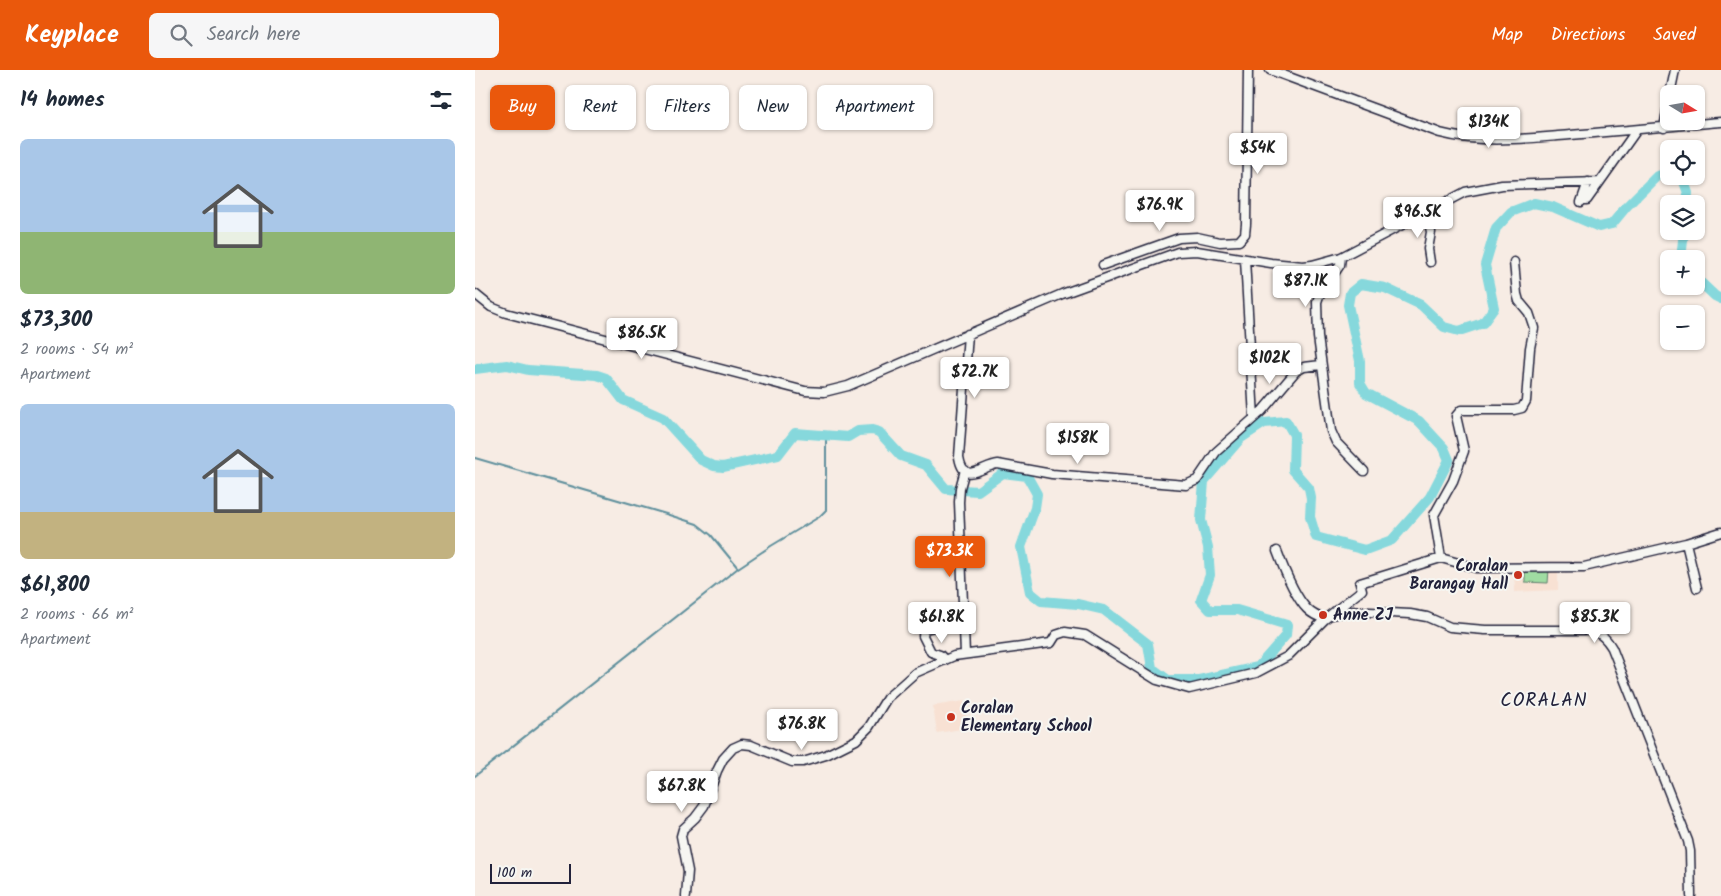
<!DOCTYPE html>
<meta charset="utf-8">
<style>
:root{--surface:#fff;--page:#f6f6f7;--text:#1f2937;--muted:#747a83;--accent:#ea580c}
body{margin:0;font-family:Kalam,sans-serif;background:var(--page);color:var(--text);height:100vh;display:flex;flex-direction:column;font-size:19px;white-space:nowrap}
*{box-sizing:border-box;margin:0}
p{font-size:16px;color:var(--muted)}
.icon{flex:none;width:28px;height:28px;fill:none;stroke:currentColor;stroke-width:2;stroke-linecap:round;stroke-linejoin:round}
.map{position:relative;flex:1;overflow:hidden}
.details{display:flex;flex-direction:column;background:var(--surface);width:475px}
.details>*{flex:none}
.guide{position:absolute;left:15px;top:15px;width:475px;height:45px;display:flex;gap:10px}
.needle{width:32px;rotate:101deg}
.buttons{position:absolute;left:1185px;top:15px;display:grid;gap:10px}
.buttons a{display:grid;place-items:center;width:45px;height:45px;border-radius:8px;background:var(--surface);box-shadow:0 1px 4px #0004;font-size:25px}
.scale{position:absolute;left:15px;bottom:12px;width:81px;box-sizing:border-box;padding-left:5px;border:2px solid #22223b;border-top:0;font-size:14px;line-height:18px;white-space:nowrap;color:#22223b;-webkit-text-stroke:4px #f6f6f2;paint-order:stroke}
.price{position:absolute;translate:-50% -42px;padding:0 11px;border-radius:5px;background:#fff;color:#222;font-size:16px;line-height:32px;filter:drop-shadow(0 1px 2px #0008)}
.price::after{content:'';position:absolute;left:50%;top:30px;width:15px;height:11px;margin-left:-8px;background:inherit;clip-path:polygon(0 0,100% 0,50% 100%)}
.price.selected{background:var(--accent);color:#fff}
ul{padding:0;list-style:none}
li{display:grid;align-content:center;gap:10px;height:265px;padding:0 20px}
li span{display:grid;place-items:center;height:155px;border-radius:8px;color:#555}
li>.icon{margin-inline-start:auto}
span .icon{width:90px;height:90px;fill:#fffc;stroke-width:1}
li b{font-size:21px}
h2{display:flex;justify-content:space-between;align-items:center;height:60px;padding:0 20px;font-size:21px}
.pill{padding:0 18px;border-radius:8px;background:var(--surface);box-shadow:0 1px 4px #0004;font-size:18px;line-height:45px}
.pill.selected{background:var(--accent);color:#fff}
header{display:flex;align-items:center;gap:30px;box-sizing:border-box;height:70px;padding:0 25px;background:var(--accent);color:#fff}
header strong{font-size:24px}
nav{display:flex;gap:28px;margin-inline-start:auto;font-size:18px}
.search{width:350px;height:45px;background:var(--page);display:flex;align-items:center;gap:12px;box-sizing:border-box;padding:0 18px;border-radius:8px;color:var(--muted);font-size:19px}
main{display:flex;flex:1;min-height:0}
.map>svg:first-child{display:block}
</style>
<header>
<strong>Keyplace</strong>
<div class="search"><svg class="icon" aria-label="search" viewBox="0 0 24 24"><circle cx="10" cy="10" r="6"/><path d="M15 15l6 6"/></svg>Search here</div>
<nav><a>Map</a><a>Directions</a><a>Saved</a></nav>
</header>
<main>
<section class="details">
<h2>14 homes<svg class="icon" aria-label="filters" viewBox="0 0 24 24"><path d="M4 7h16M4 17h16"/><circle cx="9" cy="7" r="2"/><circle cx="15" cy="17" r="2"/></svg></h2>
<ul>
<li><span style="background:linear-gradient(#a9c7e8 60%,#8fb573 0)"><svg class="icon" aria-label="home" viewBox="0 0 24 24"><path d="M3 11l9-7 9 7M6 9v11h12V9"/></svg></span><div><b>$73,300</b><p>2 rooms · 54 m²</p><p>Apartment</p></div></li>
<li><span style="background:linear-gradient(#a9c7e8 70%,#c2b280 0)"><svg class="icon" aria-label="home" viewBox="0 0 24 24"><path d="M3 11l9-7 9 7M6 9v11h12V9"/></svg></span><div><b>$61,800</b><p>2 rooms · 66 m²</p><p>Apartment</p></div></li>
</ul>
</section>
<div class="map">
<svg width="1246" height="826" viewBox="0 0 1246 826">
<rect width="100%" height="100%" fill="#f7ece4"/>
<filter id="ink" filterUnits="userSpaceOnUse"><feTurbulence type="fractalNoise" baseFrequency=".02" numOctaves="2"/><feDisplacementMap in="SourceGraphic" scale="10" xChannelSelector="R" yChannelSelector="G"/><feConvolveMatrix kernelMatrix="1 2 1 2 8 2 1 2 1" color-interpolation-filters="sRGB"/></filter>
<g filter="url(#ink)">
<path fill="#f8e1d3" d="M1039,499H1083V520L1040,522Z
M489,631L493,658L462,663L458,636Z"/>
<path fill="#a0dca2" stroke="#617f6e" d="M1050,499H1074L1073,513L1050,512Z"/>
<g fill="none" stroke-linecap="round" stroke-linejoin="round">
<path stroke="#5e8f9c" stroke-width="2" d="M0,388L191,444L222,454L236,465L263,498
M0,706L263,498L296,476L344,447L351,440V365"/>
<path stroke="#86d8dc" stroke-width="10" d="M1207,106L1213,123L1212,134
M1206,189L1209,161
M1221,208L1240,226L1246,229
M0,299L32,295L53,300L122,305L131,308L148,330L188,348L226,390L239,396L248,397L303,385L320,363L373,367L383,361L397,360L404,362L426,386L451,395L471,419L503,421L528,403L552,406L562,424L560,438L546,477L555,522L566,531L603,534L629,540L673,574L677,598L693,610H724L783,597L811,565L812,555L762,540H735L726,530L735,505L733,477L726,450L729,411L766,368L789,353L811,351L819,365L818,400L834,418L836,428L835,447L841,467L890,480L917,470L955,427L974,390L969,378L944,351L891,323L885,313V291L873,235L875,223L886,214L910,218L946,235L969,257L984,261L1008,253L1019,238L1010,195L1021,158L1036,142L1059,133L1078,137L1124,157L1137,154L1151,137L1182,106L1194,103"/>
<g stroke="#22223b" stroke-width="11">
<path id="minor" d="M795,0L965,63C1002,73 1045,69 1083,66C1137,62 1192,56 1246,52
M1195,24L1200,0
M1189,58L1194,30
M1107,130H1112L1161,61
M1106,132L1113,112
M952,142L956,162L953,179L955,192
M866,187L865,195L844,226L842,232L843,267L856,361L861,372L889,401
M770,189L779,348
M628,195L704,168L722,167L745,172L764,171L770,164L771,154L773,0
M0,224L16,237L31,243L330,321L349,322L373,316L587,224L703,182L722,181L796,193L828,196L837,195L866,187L990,122L1027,115L1124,112
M493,264L484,387C489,417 508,395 523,394L577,404L711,415L722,410L741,382L787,341L821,301L829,297L846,295
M490,400L485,418L484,432L490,584
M1211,473L1222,518
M802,481C808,497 820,527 832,539C837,544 843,547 850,549
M966,488L959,445L978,411L989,381L981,346L986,340H1039L1047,338L1051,331L1055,278L1059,258L1054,243L1044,231L1042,224L1039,192
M857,545L875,541L935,544L952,547L975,557L1010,560H1114C1126,563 1131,568 1137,578L1213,771L1215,781L1216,826
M463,556L449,559L448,566L456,582L465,585L470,590
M211,826L213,801L206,766L208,759L220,748L229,736L242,701L248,689L258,678L267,674L276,675L317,692H328L351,685L381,670L394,657L412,628L440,603L479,586L576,573L581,565L590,562L610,565L682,610L714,619L781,603L813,586L850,549L887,520L885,513L966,488L1001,498L1109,497L1211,473L1246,462"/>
</g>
<use href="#minor" stroke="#f6f6f2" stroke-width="8"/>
</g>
</g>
<g fill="#c8321e" stroke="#f6f6f2" stroke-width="2">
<circle cx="1043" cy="505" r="5"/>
<circle cx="848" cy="545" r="5"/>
<circle cx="476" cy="647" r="5"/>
</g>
<g text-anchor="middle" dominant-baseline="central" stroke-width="4" stroke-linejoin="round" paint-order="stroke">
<g font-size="16" font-weight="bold" fill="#22223b" stroke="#f6f6f2" text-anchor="start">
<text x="1033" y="496" text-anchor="end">Coralan<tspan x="1033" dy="18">Barangay Hall</tspan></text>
<text x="858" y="545">Anne ZJ</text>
<text x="486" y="638">Coralan<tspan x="486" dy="18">Elementary School</tspan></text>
</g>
<g font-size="19" letter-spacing="1" fill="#22223b" stroke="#f6f6f2">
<text x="1069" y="631">CORALAN</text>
</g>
</g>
</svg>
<div class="buttons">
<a><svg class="needle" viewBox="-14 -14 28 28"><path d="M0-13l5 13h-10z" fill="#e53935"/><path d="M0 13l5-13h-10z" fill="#747a83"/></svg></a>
<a><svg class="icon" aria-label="locate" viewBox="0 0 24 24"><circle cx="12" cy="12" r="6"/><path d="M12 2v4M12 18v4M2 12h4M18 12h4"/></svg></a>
<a><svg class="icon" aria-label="layers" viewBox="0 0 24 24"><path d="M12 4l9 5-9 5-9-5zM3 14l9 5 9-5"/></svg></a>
<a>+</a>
<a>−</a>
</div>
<div class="scale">100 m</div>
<b class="price" style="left:1014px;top:79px">$134K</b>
<b class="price" style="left:783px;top:105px">$54K</b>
<b class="price" style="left:685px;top:162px">$76.9K</b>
<b class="price" style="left:943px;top:169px">$96.5K</b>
<b class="price" style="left:831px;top:238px">$87.1K</b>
<b class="price" style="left:167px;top:290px">$86.5K</b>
<b class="price" style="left:795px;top:315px">$102K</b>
<b class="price" style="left:500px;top:329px">$72.7K</b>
<b class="price" style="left:603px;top:395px">$158K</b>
<b class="price selected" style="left:475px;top:508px">$73.3K</b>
<b class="price" style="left:467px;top:574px">$61.8K</b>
<b class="price" style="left:1120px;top:574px">$85.3K</b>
<b class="price" style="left:327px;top:681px">$76.8K</b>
<b class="price" style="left:207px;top:743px">$67.8K</b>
<div class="guide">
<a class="pill selected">Buy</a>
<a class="pill">Rent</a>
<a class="pill">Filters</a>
<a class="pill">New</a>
<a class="pill">Apartment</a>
</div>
</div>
</main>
